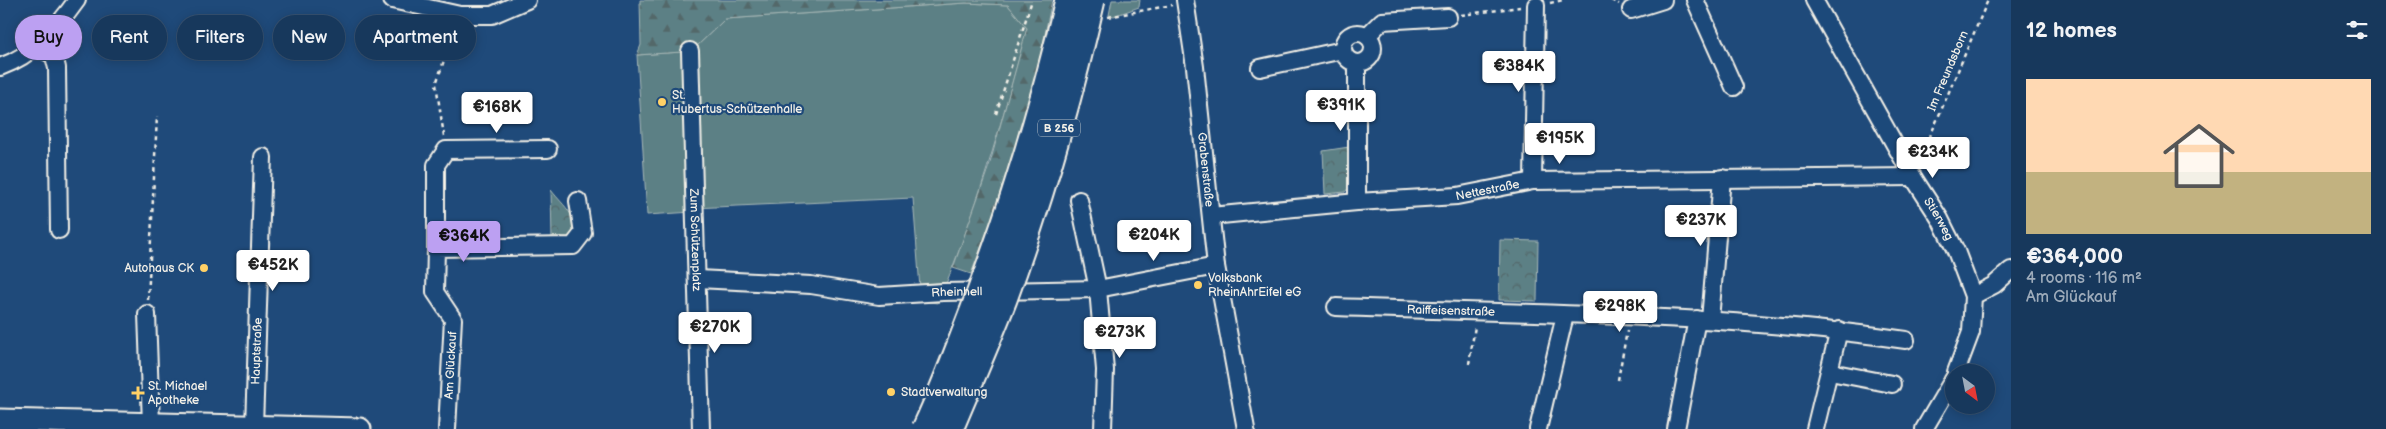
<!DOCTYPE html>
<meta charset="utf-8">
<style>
:root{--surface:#17385c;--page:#244365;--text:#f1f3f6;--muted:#9eacbb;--line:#365272;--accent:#bca0f2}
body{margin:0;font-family:"Balsamiq Sans",sans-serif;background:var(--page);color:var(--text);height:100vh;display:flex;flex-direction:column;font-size:19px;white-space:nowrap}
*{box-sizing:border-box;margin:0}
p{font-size:16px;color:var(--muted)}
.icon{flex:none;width:28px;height:28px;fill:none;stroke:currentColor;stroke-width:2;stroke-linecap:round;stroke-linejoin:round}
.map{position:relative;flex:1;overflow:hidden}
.details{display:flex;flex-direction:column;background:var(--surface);width:375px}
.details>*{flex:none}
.banner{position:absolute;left:15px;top:15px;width:475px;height:45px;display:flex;gap:10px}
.needle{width:32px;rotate:148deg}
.controls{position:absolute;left:1945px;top:364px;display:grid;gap:10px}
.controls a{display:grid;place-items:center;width:50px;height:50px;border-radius:50%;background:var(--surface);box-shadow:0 2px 12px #0003,0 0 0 1px var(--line);font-size:25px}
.price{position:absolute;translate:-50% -42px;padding:0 11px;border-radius:5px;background:#fff;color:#222;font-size:16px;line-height:32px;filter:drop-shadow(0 1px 2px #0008)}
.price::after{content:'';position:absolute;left:50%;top:30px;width:15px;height:11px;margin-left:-8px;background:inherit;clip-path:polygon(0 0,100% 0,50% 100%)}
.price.on{background:var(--accent);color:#111}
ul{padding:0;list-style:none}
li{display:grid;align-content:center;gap:10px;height:265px;padding:0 15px}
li+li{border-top:1px solid var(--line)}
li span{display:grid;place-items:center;height:155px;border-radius:0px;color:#555}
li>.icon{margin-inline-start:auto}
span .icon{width:90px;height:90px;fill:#fffc;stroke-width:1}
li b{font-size:21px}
h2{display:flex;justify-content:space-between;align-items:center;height:60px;padding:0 15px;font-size:21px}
.pill{padding:0 18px;border-radius:22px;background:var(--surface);box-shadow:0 2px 12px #0003,0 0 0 1px var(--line);font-size:18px;line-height:45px}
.pill.on{background:var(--accent);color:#111}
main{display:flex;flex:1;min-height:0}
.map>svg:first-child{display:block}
</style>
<main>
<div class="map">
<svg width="2011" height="429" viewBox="0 0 2011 429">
<defs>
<pattern id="forest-firs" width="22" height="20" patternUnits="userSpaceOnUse" patternTransform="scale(1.25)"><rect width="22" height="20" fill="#5c8085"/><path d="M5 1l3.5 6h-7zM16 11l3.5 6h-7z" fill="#536769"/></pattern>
<pattern id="park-crowns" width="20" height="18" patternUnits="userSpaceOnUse" patternTransform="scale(1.25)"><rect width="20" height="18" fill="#5c8085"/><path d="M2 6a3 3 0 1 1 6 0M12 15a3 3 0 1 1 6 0" fill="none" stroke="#536769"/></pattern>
</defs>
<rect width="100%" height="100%" fill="#1f4a7a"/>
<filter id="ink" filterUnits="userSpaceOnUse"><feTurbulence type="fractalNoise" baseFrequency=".02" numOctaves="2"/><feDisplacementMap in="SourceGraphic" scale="10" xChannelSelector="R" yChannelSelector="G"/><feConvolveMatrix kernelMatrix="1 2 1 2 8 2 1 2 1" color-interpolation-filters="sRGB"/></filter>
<g filter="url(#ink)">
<path fill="#5c8085" stroke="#a8b8b6" d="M1112,0H1140L1139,7L1114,16L1109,15Z
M966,3L1008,5L1027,28C1002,122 976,214 938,303L921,301L913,198L693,208L692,212L647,215L637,55L682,52L696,47L725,19Z"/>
<path fill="url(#forest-firs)" stroke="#a8b8b6" d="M640,0H1052L1039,63L1011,169L971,274L953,268L990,163L1027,28L1008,5L966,3L725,19L696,47L682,52L637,55L641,45Z"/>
<path fill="url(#park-crowns)" stroke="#a8b8b6" d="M1349,147L1351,185L1345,192L1325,194L1323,151Z
M551,190C564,207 582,218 571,240L552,241Z
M1500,240L1538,241L1537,301L1499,300Z"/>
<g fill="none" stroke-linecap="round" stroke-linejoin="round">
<g stroke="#f4f1e8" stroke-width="20">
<g id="minor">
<path d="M392,0L460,15H492L527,0"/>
<path id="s1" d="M1185,0L1195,67L1216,266L1246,429"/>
<path d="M1695,0L1734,87"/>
<path id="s2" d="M1814,0L1913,177L1940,219L1956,251L1973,296L1971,332L1956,372"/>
<path d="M1631,10L1663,0"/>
<circle cx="1358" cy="48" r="15"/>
<path d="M1367,36L1382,21L1448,17"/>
<path d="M38,46L54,56L57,68L59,230"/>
<path id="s3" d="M690,51L701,429"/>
<path d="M0,67C34,55 57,28 77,0"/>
<path d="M1260,68L1343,50"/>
<path d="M1533,181L1536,5"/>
<path d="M1079,200L1098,289L1105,370L1103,429"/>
<path d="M1357,202V63"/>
<path id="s4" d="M1211,216L1357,202L1457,196L1533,181L1913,177"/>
<path d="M436,248V165L446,150L548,149"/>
<path id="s5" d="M698,279L811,285L879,296L943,292L1098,289L1216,266"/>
<path d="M1973,296L1994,285L2011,270"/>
<path id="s6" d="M1336,307C1526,314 1717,313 1906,340"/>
<path d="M147,314L151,424"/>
<path d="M1710,320L1722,178"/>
<path d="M1830,372L1892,384"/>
<path id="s7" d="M254,426L263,157"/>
<path id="s8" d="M447,429L453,319L435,292L436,248L573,246L583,233L578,201"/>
<path d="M1538,429L1565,315"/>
<path d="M1676,429L1697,319"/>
<path d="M1815,429L1839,330"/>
<path d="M1924,429L1954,378"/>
</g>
</g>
<g stroke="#f4f1e8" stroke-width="25">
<path id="major" d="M0,420L360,429"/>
</g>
<path stroke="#f4f1e8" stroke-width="2.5" stroke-dasharray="4 4" stroke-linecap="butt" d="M1611,0L1619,4
M1550,3L1563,0
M1461,15L1520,7
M1108,17L1172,5
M996,114L1032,0
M444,136L436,84L455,28
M1920,160L1988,0
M148,300L157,116
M1469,364L1475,326
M1618,380L1627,331"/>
<use href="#minor" stroke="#1f4a7a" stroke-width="16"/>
<use href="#major" stroke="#1f4a7a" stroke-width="21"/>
<g stroke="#f4f1e8" stroke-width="29" stroke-linecap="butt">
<path id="highway-bridge" d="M925,429C945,386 962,340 979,295C1015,198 1045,100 1068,0
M950,429C968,386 987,343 1004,299C1040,201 1069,101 1092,0"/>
</g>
<use href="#highway-bridge" stroke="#1f4a7a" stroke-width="25"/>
</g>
</g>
<g fill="#ffd166" stroke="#1f4a7a" stroke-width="2">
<circle cx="662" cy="102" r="5"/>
<circle cx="204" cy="268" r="5"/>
<circle cx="1198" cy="285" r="5"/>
<circle cx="891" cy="392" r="5"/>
<path d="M135.5 385.5h5v5h5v5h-5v5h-5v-5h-5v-5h5z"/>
</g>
<g text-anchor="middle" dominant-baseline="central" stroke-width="4.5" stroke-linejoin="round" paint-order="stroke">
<rect fill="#1f4a7a" stroke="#b4bfc7" stroke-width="1" x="1038" y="119.5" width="42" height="17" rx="4"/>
<g font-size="11" font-weight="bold" fill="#f4f1e8">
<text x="1059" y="128">B 256</text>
</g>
<g font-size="12" fill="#f4f1e8" stroke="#1f4a7a">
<text transform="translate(1948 71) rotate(-67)">Im Freundsborn</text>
<text stroke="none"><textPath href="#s1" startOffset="171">Grabenstraße</textPath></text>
<text stroke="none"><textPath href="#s4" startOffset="278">Nettestraße</textPath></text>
<text stroke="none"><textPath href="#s2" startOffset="252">Stierweg</textPath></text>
<text stroke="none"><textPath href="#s3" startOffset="189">Zum Schützenplatz</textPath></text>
<text stroke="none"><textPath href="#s5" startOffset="260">Rheinhell</textPath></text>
<text stroke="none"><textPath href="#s6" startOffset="115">Raiffeisenstraße</textPath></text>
<text stroke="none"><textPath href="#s7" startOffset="75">Hauptstraße</textPath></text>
<text stroke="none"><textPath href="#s8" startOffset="64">Am Glückauf</textPath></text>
</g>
<g font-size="12" fill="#f4f1e8" stroke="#1f4a7a" text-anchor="start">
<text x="672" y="95">St.<tspan x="672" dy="14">Hubertus-Schützenhalle</tspan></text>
<text x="194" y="268" text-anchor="end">Autohaus CK</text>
<text x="1208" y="278">Volksbank<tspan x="1208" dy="14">RheinAhrEifel eG</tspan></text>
<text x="148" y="386">St. Michael<tspan x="148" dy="14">Apotheke</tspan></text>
<text x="901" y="392">Stadtverwaltung</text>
</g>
</g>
</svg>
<div class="controls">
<a><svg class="needle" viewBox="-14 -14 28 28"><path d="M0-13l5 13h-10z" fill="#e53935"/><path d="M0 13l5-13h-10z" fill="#9eacbb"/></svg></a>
</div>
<b class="price" style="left:1519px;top:93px">€384K</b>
<b class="price" style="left:1341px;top:132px">€391K</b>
<b class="price" style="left:497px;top:134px">€168K</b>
<b class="price" style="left:1560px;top:165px">€195K</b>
<b class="price" style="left:1933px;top:179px">€234K</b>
<b class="price" style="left:1701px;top:247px">€237K</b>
<b class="price" style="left:1154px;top:262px">€204K</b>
<b class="price on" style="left:464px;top:263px">€364K</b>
<b class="price" style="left:273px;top:292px">€452K</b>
<b class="price" style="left:1620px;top:333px">€298K</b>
<b class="price" style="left:715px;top:354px">€270K</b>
<b class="price" style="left:1120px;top:359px">€273K</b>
<div class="banner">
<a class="pill on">Buy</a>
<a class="pill">Rent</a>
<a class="pill">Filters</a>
<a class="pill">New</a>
<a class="pill">Apartment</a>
</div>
</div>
<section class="details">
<h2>12 homes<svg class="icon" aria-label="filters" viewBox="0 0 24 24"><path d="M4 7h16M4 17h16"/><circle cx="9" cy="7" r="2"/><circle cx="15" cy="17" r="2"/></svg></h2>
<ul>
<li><span style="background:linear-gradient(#ffd9b3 60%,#c2b280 0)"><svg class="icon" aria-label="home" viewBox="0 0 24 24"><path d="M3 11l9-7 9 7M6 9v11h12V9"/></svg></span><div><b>€364,000</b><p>4 rooms · 116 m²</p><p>Am Glückauf</p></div></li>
</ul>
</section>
</main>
